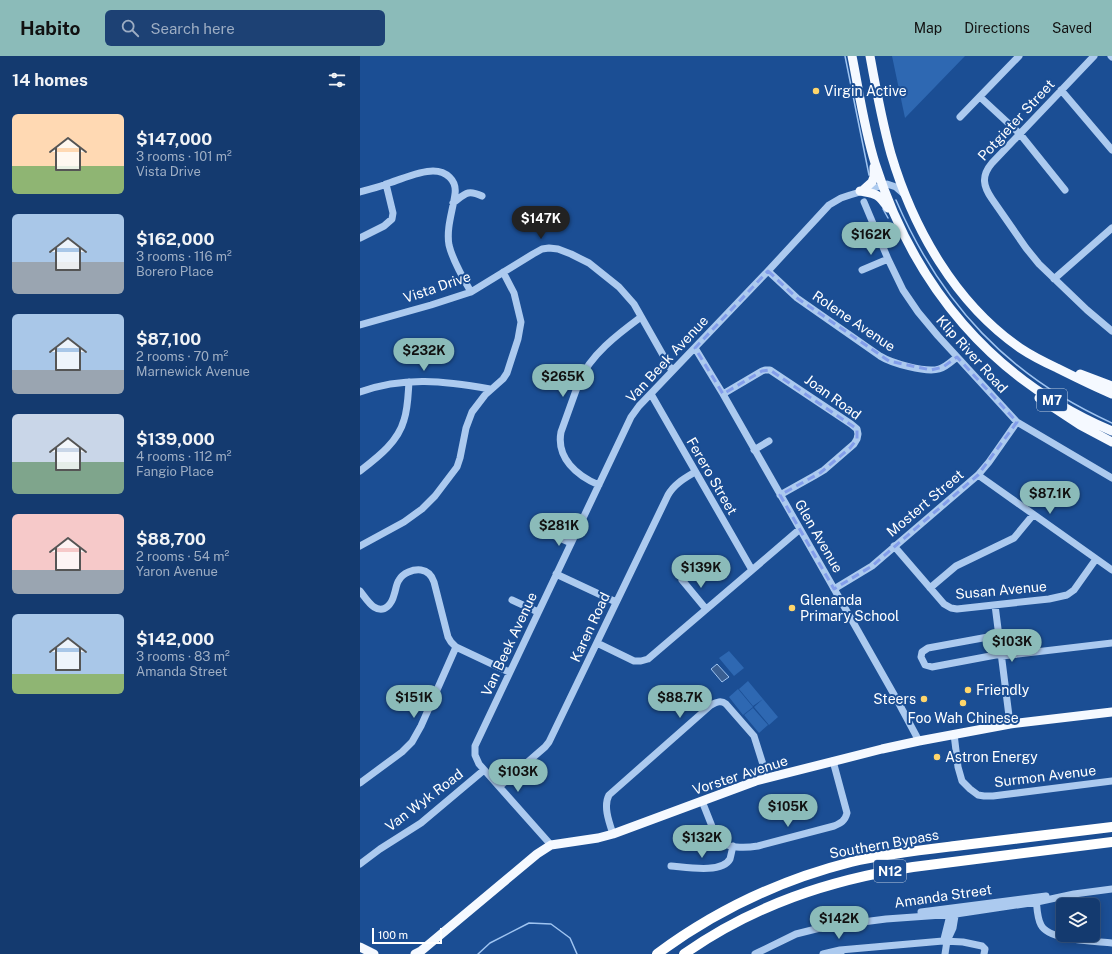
<!DOCTYPE html>
<meta charset="utf-8">
<style>
:root{--surface:#143a6f;--page:#1d4174;--text:#f1f3f6;--muted:#9dadc3;--line:#335482;--accent:#8bbbb9}
body{margin:0;font-family:"Public Sans",sans-serif;background:var(--page);color:var(--text);height:100vh;display:flex;flex-direction:column;font-size:15px;white-space:nowrap}
*{box-sizing:border-box;margin:0}
p{font-size:13px;color:var(--muted)}
.icon{flex:none;width:22px;height:22px;fill:none;stroke:currentColor;stroke-width:2;stroke-linecap:round;stroke-linejoin:round}
.map{position:relative;flex:1;overflow:hidden}
.panel{display:flex;flex-direction:column;background:var(--surface);width:360px}
.panel>*{flex:none}
.fabs{position:absolute;left:696px;top:842px;display:grid;gap:8px}
.fabs a{display:grid;place-items:center;width:44px;height:44px;border-radius:6px;background:var(--surface);box-shadow:0 2px 10px #0003,0 0 0 1px var(--line);font-size:20px}
.scale{position:absolute;left:12px;bottom:10px;width:70px;box-sizing:border-box;padding-left:4px;border:2px solid #fff;border-top:0;font-size:11px;line-height:14px;white-space:nowrap;color:#fff;-webkit-text-stroke:3px #1b4e94;paint-order:stroke}
.price{position:absolute;translate:-50% -34px;padding:0 9px;border-radius:14px;background:var(--accent);color:#111;font-size:13px;line-height:26px;filter:drop-shadow(0 1px 2px #0008)}
.price::after{content:'';position:absolute;left:50%;top:24px;width:12px;height:9px;margin-left:-6px;background:inherit;clip-path:polygon(0 0,100% 0,50% 100%)}
.price.active{background:#222;color:#fff}
ul{padding:0;list-style:none}
li{display:flex;align-items:center;gap:12px;height:100px;padding:0 12px}
li span{display:grid;place-items:center;flex:none;width:112px;height:80px;border-radius:6px;color:#555}
li>.icon{margin-inline-start:auto}
span .icon{width:48px;height:48px;fill:#fffc;stroke-width:1}
li b{font-size:17px}
h2{display:flex;justify-content:space-between;align-items:center;height:48px;padding:0 12px;font-size:17px}
header{display:flex;align-items:center;gap:24px;box-sizing:border-box;height:56px;padding:0 20px;background:var(--accent);color:#111}
header strong{font-size:19px}
nav{display:flex;gap:22px;margin-inline-start:auto;font-size:14px}
.search{width:280px;height:36px;background:var(--page);display:flex;align-items:center;gap:10px;box-sizing:border-box;padding:0 14px;border-radius:6px;color:var(--muted);font-size:15px}
main{display:flex;flex:1;min-height:0}
.map>svg:first-child{display:block}
</style>
<header>
<strong>Habito</strong>
<div class="search"><svg class="icon" aria-label="search" viewBox="0 0 24 24"><circle cx="10" cy="10" r="6"/><path d="M15 15l6 6"/></svg>Search here</div>
<nav><a>Map</a><a>Directions</a><a>Saved</a></nav>
</header>
<main>
<section class="panel">
<h2>14 homes<svg class="icon" aria-label="filters" viewBox="0 0 24 24"><path d="M4 7h16M4 17h16"/><circle cx="9" cy="7" r="2"/><circle cx="15" cy="17" r="2"/></svg></h2>
<ul>
<li><span style="background:linear-gradient(#ffd9b3 65%,#8fb573 0)"><svg class="icon" aria-label="home" viewBox="0 0 24 24"><path d="M3 11l9-7 9 7M6 9v11h12V9"/></svg></span><div><b>$147,000</b><p>3 rooms · 101 m²</p><p>Vista Drive</p></div></li>
<li><span style="background:linear-gradient(#a9c7e8 60%,#9aa5b1 0)"><svg class="icon" aria-label="home" viewBox="0 0 24 24"><path d="M3 11l9-7 9 7M6 9v11h12V9"/></svg></span><div><b>$162,000</b><p>3 rooms · 116 m²</p><p>Borero Place</p></div></li>
<li><span style="background:linear-gradient(#a9c7e8 70%,#9aa5b1 0)"><svg class="icon" aria-label="home" viewBox="0 0 24 24"><path d="M3 11l9-7 9 7M6 9v11h12V9"/></svg></span><div><b>$87,100</b><p>2 rooms · 70 m²</p><p>Marnewick Avenue</p></div></li>
<li><span style="background:linear-gradient(#c9d6e8 60%,#7fa58c 0)"><svg class="icon" aria-label="home" viewBox="0 0 24 24"><path d="M3 11l9-7 9 7M6 9v11h12V9"/></svg></span><div><b>$139,000</b><p>4 rooms · 112 m²</p><p>Fangio Place</p></div></li>
<li><span style="background:linear-gradient(#f6c9c9 70%,#9aa5b1 0)"><svg class="icon" aria-label="home" viewBox="0 0 24 24"><path d="M3 11l9-7 9 7M6 9v11h12V9"/></svg></span><div><b>$88,700</b><p>2 rooms · 54 m²</p><p>Yaron Avenue</p></div></li>
<li><span style="background:linear-gradient(#a9c7e8 75%,#8fb573 0)"><svg class="icon" aria-label="home" viewBox="0 0 24 24"><path d="M3 11l9-7 9 7M6 9v11h12V9"/></svg></span><div><b>$142,000</b><p>3 rooms · 83 m²</p><p>Amanda Street</p></div></li>
</ul>
</section>
<div class="map">
<svg width="752" height="898" viewBox="0 0 752 898">
<rect width="100%" height="100%" fill="#1b4e94"/>
<path fill="#2e68b2" d="M532,0H605L545,62Z
M369,595L384,612L374,620L359,602Z
M388,625L403,643L393,650L379,633Z
M378,633L393,651L383,659L369,641Z
M403,643L418,661L409,669L394,651Z
M393,652L408,669L399,677L384,659Z"/>
<path fill="#3a5f92" stroke="#9fc4f1" d="M357,608L369,621L362,626L351,613Z"/>
<g fill="none" stroke-linecap="round" stroke-linejoin="round">
<path stroke="#9fc4f1" stroke-width="1.5" d="M485,0L509,119
M536,144C581,248 648,320 752,367
M523,153L528,162
M118,898L130,887L169,867L191,868L210,882L217,898"/>
<path stroke="#accaef" stroke-width="7" d="M734,0L632,107C621,120 623,130 632,143L666,192L679,208L727,254L752,275
M751,0L752,1
M701,34L752,94
M620,41L660,78L705,134
M600,61L659,0
M0,136C10,133 20,131 29,127C42,123 59,115 73,115C86,115 97,124 95,138C93,154 86,172 89,189C92,202 104,224 111,236
M504,146L528,203L543,234L558,256L578,280L657,366L752,422
M93,147C105,138 107,133 122,140
M0,182L24,170L32,163L33,157L26,128
M502,214L528,203
M408,215L437,242L520,300C531,307 566,317 579,313C586,311 592,305 597,301
M694,223L752,172
M0,269L71,249L111,236L173,198L182,193L189,192L198,193L211,198L229,207L259,231L274,248L312,315
M335,292L363,338L464,515L536,642L559,685
M0,336C44,320 85,325 130,333
M291,338L392,514
M363,338L402,315L405,314H410L491,368L497,373L498,378L497,383L494,388L464,414L454,420L420,439
M394,394L409,385
M0,415C18,401 38,386 44,364C48,352 48,339 49,326
M618,419L752,514
M239,429C217,420 196,402 201,376L219,326C230,299 258,278 281,261
M177,474L186,476L211,487
M0,490L44,466L62,453L75,440L97,411L100,402L106,372L112,356L125,339L143,323L147,317L158,283L161,266L154,237L143,216
M534,490L584,548L591,552L597,553L689,543L707,539L714,534L736,503
M196,518L256,546
M322,524L346,553
M570,532L596,510L654,482L673,459
M474,533L512,510L618,419L629,406L657,366
M0,535C4,540 9,548 14,551C25,558 32,547 34,539C36,534 36,528 39,524C43,517 53,513 61,514C68,515 72,520 74,526L88,581L91,586L96,591L149,616
M152,544L178,556
M635,549L650,668
M639,579L568,592L562,596L561,601L565,609L572,611L641,598
M237,587L274,605H281L288,603L440,473
M642,600L752,587
M594,678L598,711L602,725L610,733L618,739L624,740H633L752,725
M0,727L42,696L52,686L61,670L96,591
M140,730L185,691L189,686L308,439C314,428 325,422 335,416
M342,745L357,783C366,793 386,792 398,790L474,770C481,767 485,765 487,757L473,705
M253,778C249,766 243,750 249,739L351,649C357,646 361,644 366,648L394,680L407,721
M191,789L119,708L115,699V690L271,361L279,350L408,215L469,149L481,142L490,139L527,128L536,131L544,138
M0,808L20,793L61,767L124,714
M311,810C325,811 362,818 370,803C371,799 372,794 373,790
M676,842C677,851 677,862 681,869C689,885 735,885 752,887
M561,856L686,840
M584,883L590,859V854
M480,894L583,885L603,886L622,890L625,893L624,898
M395,898L436,878L464,871L526,863L596,858L677,846L714,838L752,833
M463,898L480,894L481,898
M585,898L587,885L593,872L596,854"/>
<path stroke="#f5f9ff" stroke-width="9" d="M492,0C499,35 504,72 515,107C554,230 632,324 752,375
M510,0C516,33 522,66 531,98C553,172 595,247 660,292C672,300 684,306 697,312C715,321 733,330 752,338
M500,135C516,138 518,137 528,152
M502,135L512,126L514,121V111
M720,318L752,330
M679,342L720,369L752,386
M0,891L14,898
M55,898L61,895L177,798L191,789L238,782L253,778L396,725L522,693L559,685L650,668L752,656"/>
<path stroke="#fff" stroke-width="10" d="M297,898C355,855 420,824 491,806C525,798 561,794 595,790C648,784 700,777 752,771
M324,898C394,849 469,824 553,811L752,786"/>
</g>
<path fill="none" stroke="#839eea" stroke-width="3" stroke-dasharray="8 5" stroke-linejoin="round" d="M408,215L437,242L529,305L571,314L583,311L597,301L657,366L618,419L512,510L474,533L420,439L460,417L490,392L497,383V373L410,314L402,315L363,338L335,292Z"/>
<g fill="#ffd66b" stroke="#1b4e94" stroke-width="1.5">
<circle cx="456" cy="35" r="4"/>
<circle cx="432" cy="552" r="4"/>
<circle cx="608" cy="634" r="4"/>
<circle cx="564" cy="643" r="4"/>
<circle cx="603" cy="647" r="4"/>
<circle cx="577" cy="701" r="4"/>
</g>
<g text-anchor="middle" dominant-baseline="central" stroke-width="4" stroke-linejoin="round" paint-order="stroke">
<g fill="#1b4e94" stroke="#bbcadf" stroke-width="1">
<rect x="677" y="333" width="30" height="22" rx="3"/>
<rect x="514" y="804" width="32" height="22" rx="3"/>
</g>
<g font-size="13" font-weight="bold" fill="#fff">
<text x="692" y="344">M7</text>
<text x="530" y="815">N12</text>
</g>
<g font-size="14" fill="#fff" stroke="#1b4e94" text-anchor="start">
<text x="464" y="35">Virgin Active</text>
<text x="440" y="544">Glenanda<tspan x="440" dy="16">Primary School</tspan></text>
<text x="616" y="634">Friendly</text>
<text x="556" y="643" text-anchor="end">Steers</text>
<text x="603" y="662" text-anchor="middle">Foo Wah Chinese</text>
<text x="585" y="701">Astron Energy</text>
</g>
<g font-size="14" fill="#fff" stroke="#1b4e94">
<text transform="translate(656 64) rotate(-47)">Potgieter Street</text>
<text transform="translate(77 231) rotate(-19)">Vista Drive</text>
<text transform="translate(494 265) rotate(34)">Rolene Avenue</text>
<text transform="translate(612 298) rotate(48)">Klip River Road</text>
<text transform="translate(307 303) rotate(-47)">Van Beek Avenue</text>
<text transform="translate(473 341) rotate(36)">Joan Road</text>
<text transform="translate(352 420) rotate(60)">Ferero Street</text>
<text transform="translate(565 447) rotate(-40)">Mostert Street</text>
<text transform="translate(459 480) rotate(60)">Glen Avenue</text>
<text transform="translate(641 534) rotate(-5)">Susan Avenue</text>
<text transform="translate(230 571) rotate(-65)">Karen Road</text>
<text transform="translate(149 588) rotate(-65)">Van Beek Avenue</text>
<text transform="translate(380 719) rotate(-18)">Vorster Avenue</text>
<text transform="translate(685 720) rotate(-7)">Surmon Avenue</text>
<text transform="translate(64 744) rotate(-37)">Van Wyk Road</text>
<text transform="translate(524 788) rotate(-10)">Southern Bypass</text>
<text transform="translate(583 840) rotate(-8)">Amanda Street</text>
</g>
</g>
</svg>
<div class="fabs">
<a><svg class="icon" aria-label="layers" viewBox="0 0 24 24"><path d="M12 4l9 5-9 5-9-5zM3 14l9 5 9-5"/></svg></a>
</div>
<div class="scale">100 m</div>
<b class="price active" style="left:181px;top:184px">$147K</b>
<b class="price" style="left:511px;top:200px">$162K</b>
<b class="price" style="left:64px;top:316px">$232K</b>
<b class="price" style="left:203px;top:342px">$265K</b>
<b class="price" style="left:690px;top:459px">$87.1K</b>
<b class="price" style="left:199px;top:491px">$281K</b>
<b class="price" style="left:341px;top:533px">$139K</b>
<b class="price" style="left:652px;top:607px">$103K</b>
<b class="price" style="left:54px;top:663px">$151K</b>
<b class="price" style="left:320px;top:663px">$88.7K</b>
<b class="price" style="left:158px;top:737px">$103K</b>
<b class="price" style="left:428px;top:772px">$105K</b>
<b class="price" style="left:342px;top:803px">$132K</b>
<b class="price" style="left:479px;top:884px">$142K</b>
</div>
</main>
